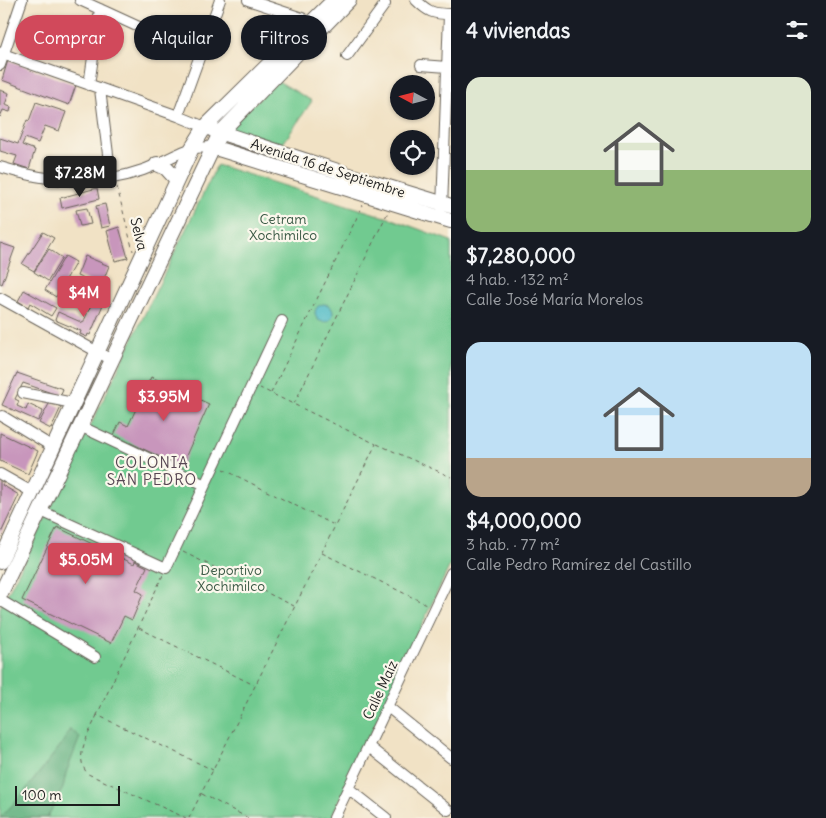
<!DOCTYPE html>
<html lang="es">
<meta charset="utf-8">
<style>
:root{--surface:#171b24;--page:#20242c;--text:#f1f3f6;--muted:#9ea1a6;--accent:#d1495b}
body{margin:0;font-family:Delius,sans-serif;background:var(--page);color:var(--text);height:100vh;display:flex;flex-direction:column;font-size:19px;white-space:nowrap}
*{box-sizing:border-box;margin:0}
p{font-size:16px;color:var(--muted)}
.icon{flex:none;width:28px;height:28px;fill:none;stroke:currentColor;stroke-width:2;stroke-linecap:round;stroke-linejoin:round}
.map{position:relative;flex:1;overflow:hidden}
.side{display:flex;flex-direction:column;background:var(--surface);width:375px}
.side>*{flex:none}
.guide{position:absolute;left:15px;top:15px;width:360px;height:45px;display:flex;gap:10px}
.needle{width:32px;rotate:277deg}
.fabs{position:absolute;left:390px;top:75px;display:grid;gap:10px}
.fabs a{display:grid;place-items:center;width:45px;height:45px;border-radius:50%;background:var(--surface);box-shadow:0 1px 4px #0004;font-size:25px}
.scale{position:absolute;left:15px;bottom:12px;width:105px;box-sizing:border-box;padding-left:5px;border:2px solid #1c1c1c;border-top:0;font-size:14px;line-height:18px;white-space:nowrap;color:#1c1c1c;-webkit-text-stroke:4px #fbf7ec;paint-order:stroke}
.price{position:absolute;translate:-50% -42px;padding:0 11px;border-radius:5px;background:var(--accent);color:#fff;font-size:16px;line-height:32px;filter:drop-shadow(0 1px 2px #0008)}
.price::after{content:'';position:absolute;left:50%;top:30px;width:15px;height:11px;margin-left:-8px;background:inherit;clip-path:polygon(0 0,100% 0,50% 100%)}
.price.active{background:#222;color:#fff}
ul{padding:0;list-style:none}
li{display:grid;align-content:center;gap:10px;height:265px;padding:0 15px}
li span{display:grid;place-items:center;height:155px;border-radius:15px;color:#555}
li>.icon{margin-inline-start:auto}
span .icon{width:90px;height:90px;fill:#fffc;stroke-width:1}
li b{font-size:21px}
h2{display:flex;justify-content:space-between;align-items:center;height:60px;padding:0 15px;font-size:21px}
.chip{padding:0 18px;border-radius:22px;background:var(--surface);box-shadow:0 1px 4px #0004;font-size:18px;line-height:45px}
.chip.active{background:var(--accent);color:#fff}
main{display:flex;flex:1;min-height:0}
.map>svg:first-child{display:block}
</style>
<main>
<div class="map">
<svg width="451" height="818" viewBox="0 0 451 818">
<rect width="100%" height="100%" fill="#fbf7ec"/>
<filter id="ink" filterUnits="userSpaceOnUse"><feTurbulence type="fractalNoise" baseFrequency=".02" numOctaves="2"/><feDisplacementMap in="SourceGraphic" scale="10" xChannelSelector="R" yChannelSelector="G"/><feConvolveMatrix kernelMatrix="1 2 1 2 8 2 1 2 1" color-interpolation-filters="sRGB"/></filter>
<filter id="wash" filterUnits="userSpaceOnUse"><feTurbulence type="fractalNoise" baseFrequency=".0096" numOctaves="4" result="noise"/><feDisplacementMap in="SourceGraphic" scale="20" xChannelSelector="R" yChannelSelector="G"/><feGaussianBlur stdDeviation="1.12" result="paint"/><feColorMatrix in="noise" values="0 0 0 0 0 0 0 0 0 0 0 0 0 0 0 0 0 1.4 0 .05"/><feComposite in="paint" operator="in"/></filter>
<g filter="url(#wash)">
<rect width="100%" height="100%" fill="#f1e2c5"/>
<path fill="#71ca90" stroke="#467356" d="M278,81L312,101L282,145L225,131Z
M217,165L389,218L451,241V563L331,818H0V608L35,540Z"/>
<path fill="#5cae7a" stroke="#3c654b" d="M70,729L80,737L66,773L63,788L47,818H0L21,796L61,745Z"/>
<path fill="#4cbac4" stroke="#346b70" d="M315 313a9 9 0 1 1 18 0a9 9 0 1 1-18 0Z"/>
<g id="blocks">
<path fill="#c896bc" d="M8,60L76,85L69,105L2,80Z
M0,90L9,93L5,105L11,107L10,112L3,110L0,117Z
M36,102L66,112L59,131L45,126L38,143L25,138L22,145L35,150L29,169L14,164L17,156L0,151V138L18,144L27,120L29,121Z
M97,188L99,199L62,208L60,198Z
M105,204L110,226L101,228L96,206Z
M87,208L91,224L80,226L76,210Z
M119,227L128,258L115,261L107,231Z
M43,232L54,238L34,271L22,264Z
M0,243L15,248L2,284L0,283Z
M49,249L62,258L48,281L34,272Z
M65,256L76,262L56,297L45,290Z
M85,256L109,266L101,286L77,276Z
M24,290L56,308L51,316L30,303L28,307L18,301Z
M95,296L105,300L90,335L88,334L87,337L80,334L81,331L55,320L58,312L83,323Z
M17,373L63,389L60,396L23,383L15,399L19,401L17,406L26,410L28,404L43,411L38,421L2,405Z
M151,377L209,404L181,467L114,435L120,422L128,426Z
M50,402L61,407L51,429L39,423Z
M0,433L38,451L28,474L0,461Z
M0,480L4,482L2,485L19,495L1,533H0Z
M57,527L134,564L135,561L147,567L136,590L143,594L132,620L124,616L111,643L22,600Z"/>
</g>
</g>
<g filter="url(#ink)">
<use href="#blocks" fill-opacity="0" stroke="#676157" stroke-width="1"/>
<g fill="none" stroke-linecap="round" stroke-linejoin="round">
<g stroke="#676157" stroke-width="12">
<path id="minor" d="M80,0L200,55
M248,0L302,18L312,28
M416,0C428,12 433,14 451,14
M0,53L178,116L205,127
M347,56L385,4L383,0
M0,65L22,0
M421,65L447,67
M89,85L100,9
M100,89L111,179
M178,116L220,0
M0,167C48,182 95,187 143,170C158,165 180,151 193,148C199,147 206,148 212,147
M442,208L449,14
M0,298L112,360
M23,393L73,403
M2,416L53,447
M80,426L205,485
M0,474L32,492
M41,511L166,568L282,321
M0,600L95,657
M388,707L451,758
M369,747L448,810
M348,788L386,818
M334,818L451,573"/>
</g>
<g stroke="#676157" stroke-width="16">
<path id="major" d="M213,130L365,180L451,206
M212,147L451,221
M157,164L166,168L177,180
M0,562L192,148L205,127L334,0
M0,595L220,133L349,0"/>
</g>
<path stroke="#676157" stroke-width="1" stroke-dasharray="4 4" stroke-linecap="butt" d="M117,187L133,251
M271,393L363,205
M294,404L388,212
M377,444L451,477
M223,469L334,525
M183,552L294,606
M322,553L426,604
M163,575L97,715L213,770
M139,628L254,685
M97,715C90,733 72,757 88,774L186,818
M202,794L248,818
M189,818L376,444L260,388"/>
<use href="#minor" stroke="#fff" stroke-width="10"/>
<use href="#major" stroke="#fff" stroke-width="14"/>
</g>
</g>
<g text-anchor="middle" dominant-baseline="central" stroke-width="4.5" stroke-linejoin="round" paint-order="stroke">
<g font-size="14" fill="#1c1c1c" stroke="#fbf7ec">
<text transform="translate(328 168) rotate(18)">Avenida 16 de Septiembre</text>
<text transform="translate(139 234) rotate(76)">Selva</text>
<text transform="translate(380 690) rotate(-65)">Calle Maíz</text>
</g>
<g font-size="14" fill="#3a5945" stroke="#fbf7ec">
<text x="283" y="219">Cetram<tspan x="283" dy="16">Xochimilco</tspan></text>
<text x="231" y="570">Deportivo<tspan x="231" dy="16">Xochimilco</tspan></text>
</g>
<g font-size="15" letter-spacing="1" fill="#584754" stroke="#fbf7ec">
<text x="152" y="462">COLONIA<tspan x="152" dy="17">SAN PEDRO</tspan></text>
</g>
</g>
</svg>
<div class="fabs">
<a><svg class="needle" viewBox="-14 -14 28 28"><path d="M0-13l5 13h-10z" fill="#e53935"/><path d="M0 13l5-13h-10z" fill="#9ea1a6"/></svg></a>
<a><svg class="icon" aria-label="locate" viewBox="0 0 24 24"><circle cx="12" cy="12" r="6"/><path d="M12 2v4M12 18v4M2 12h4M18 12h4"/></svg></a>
</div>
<div class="scale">100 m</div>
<b class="price active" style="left:80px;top:198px">$7.28M</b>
<b class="price" style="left:84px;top:318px">$4M</b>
<b class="price" style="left:164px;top:422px">$3.95M</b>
<b class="price" style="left:86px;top:585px">$5.05M</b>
<div class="guide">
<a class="chip active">Comprar</a>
<a class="chip">Alquilar</a>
<a class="chip">Filtros</a>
</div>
</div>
<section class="side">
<h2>4 viviendas<svg class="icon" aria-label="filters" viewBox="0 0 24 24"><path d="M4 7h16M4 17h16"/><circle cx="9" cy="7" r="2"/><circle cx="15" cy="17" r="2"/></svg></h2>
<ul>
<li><span style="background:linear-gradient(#dfe7d0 60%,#8fb573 0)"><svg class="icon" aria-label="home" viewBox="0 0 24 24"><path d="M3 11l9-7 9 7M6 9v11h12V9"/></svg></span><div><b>$7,280,000</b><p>4 hab. · 132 m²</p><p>Calle José María Morelos</p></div></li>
<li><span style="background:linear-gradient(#bfe0f5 75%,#b9a48a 0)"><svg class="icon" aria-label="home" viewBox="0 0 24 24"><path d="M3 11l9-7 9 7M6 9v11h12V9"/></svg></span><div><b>$4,000,000</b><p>3 hab. · 77 m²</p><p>Calle Pedro Ramírez del Castillo</p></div></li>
</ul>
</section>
</main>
